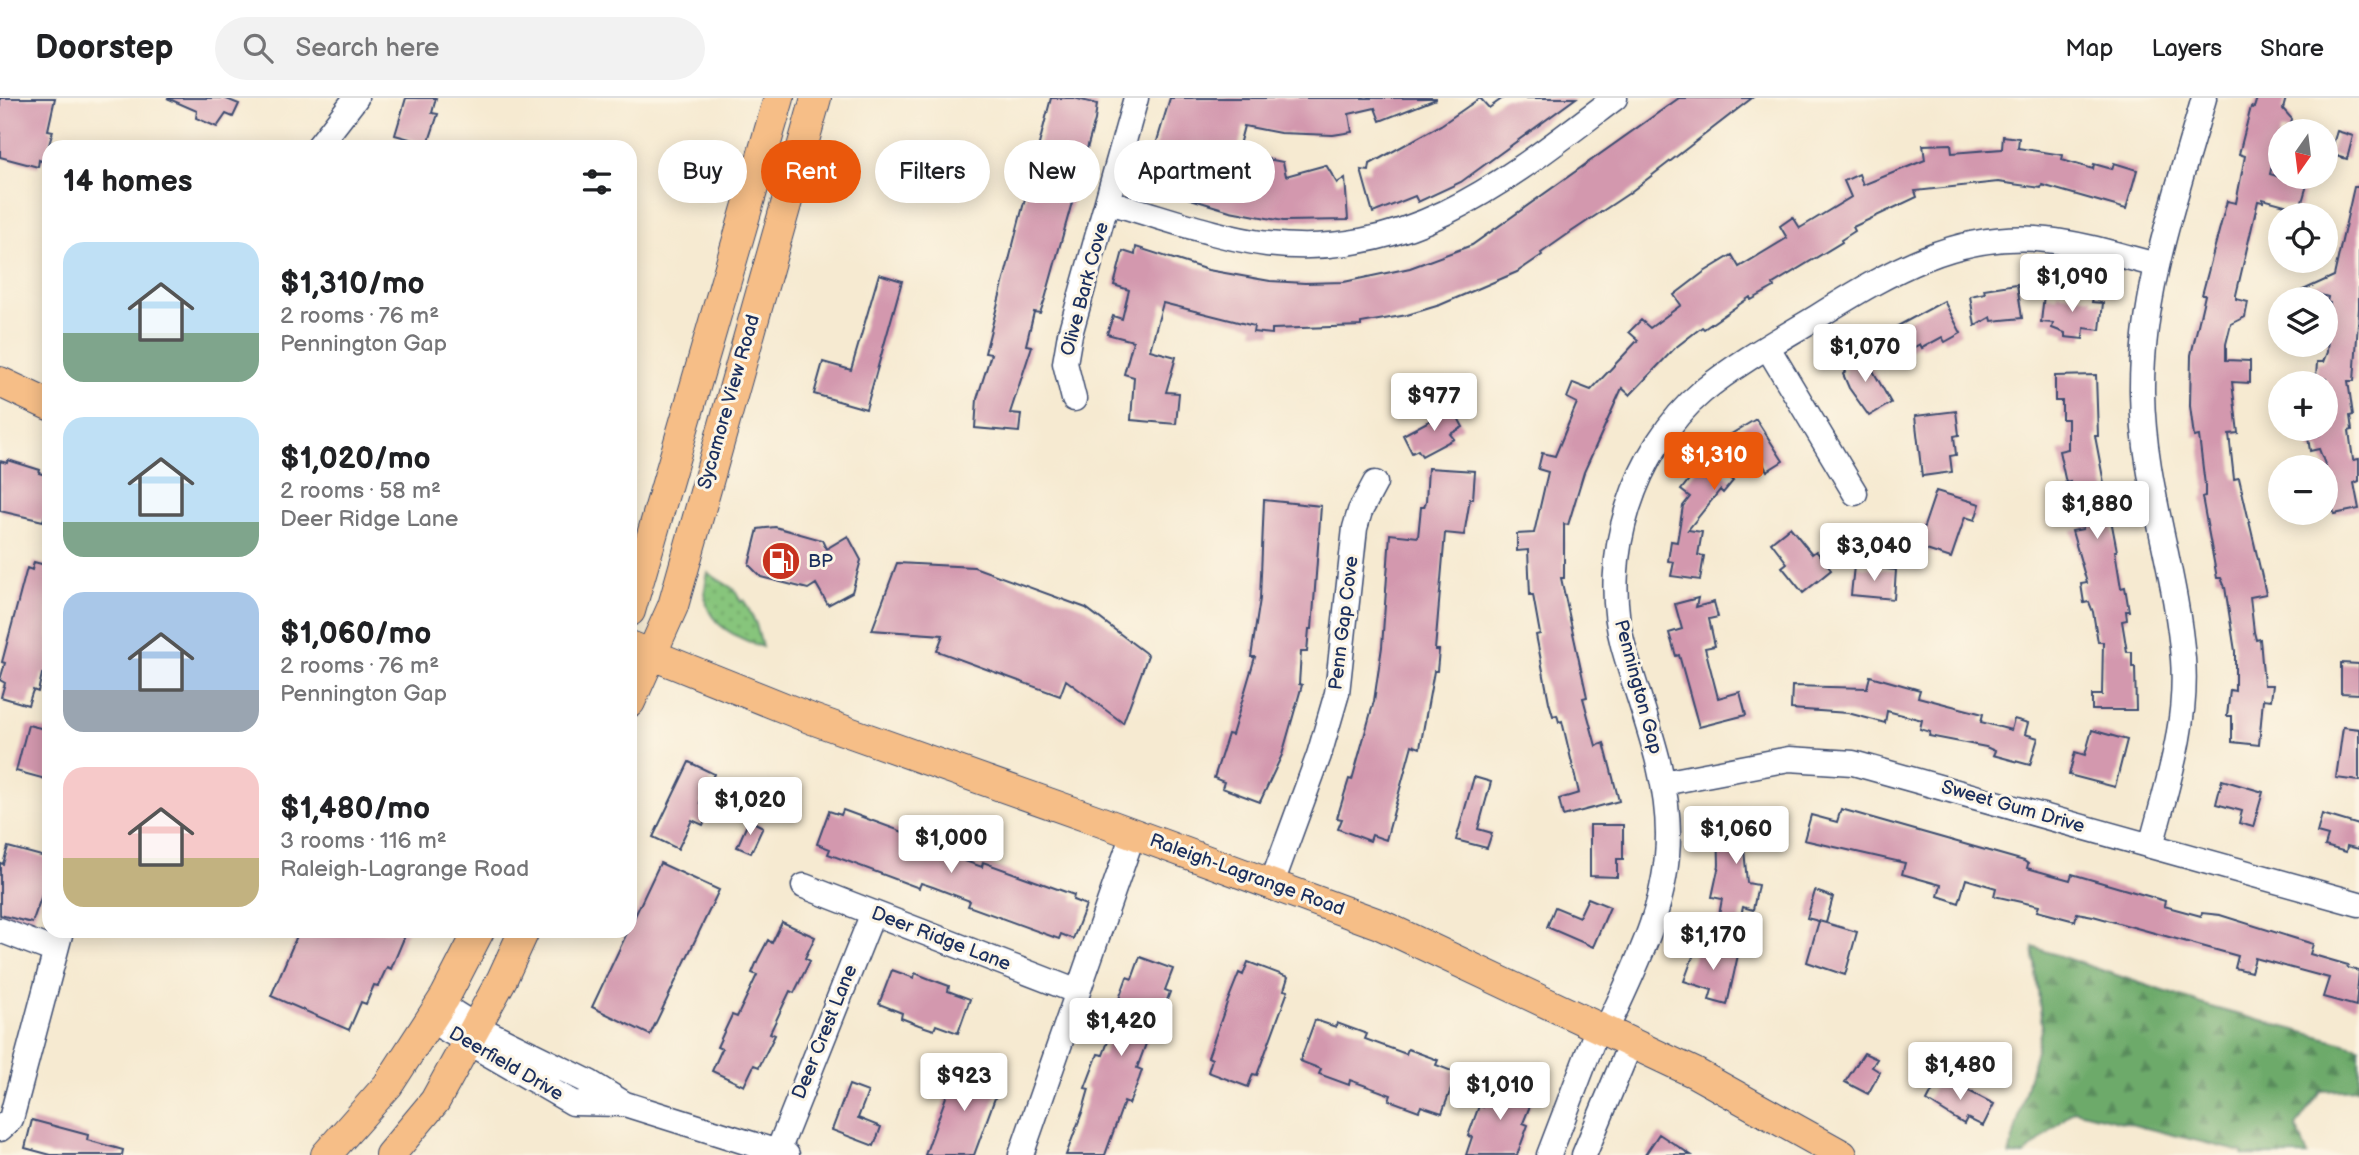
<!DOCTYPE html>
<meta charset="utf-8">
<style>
:root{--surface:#fff;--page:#f2f2f2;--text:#202124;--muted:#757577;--line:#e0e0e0;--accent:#ea580c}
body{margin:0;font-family:"Balsamiq Sans",sans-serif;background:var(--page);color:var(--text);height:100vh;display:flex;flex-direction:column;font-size:26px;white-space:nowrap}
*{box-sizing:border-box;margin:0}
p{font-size:23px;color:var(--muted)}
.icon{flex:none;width:38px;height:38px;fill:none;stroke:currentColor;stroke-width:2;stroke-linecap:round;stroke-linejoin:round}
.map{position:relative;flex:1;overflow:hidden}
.details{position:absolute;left:42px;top:42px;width:595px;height:798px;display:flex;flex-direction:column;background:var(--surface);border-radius:21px;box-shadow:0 4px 18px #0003}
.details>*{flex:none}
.hud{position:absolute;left:658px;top:42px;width:665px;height:63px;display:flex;gap:14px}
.needle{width:46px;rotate:194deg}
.controls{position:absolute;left:2268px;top:21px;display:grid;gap:14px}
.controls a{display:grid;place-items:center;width:70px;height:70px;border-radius:50%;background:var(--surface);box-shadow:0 4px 18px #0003;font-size:35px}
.price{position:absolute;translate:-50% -60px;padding:0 16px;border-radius:7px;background:#fff;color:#222;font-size:23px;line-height:46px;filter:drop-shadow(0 2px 4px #0008)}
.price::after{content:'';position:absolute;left:50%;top:42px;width:21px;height:16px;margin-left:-10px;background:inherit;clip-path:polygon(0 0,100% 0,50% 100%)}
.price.active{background:var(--accent);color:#fff}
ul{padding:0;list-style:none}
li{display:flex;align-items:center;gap:21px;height:175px;padding:0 21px}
li span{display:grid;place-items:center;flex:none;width:196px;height:140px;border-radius:21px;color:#555}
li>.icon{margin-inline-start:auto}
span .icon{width:84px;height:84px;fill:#fffc;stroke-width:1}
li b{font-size:30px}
h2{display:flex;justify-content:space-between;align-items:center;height:84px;padding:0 21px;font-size:30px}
.pill{padding:0 24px;border-radius:32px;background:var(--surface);box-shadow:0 4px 18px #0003;font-size:24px;line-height:63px}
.pill.active{background:var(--accent);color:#fff}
header{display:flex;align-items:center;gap:42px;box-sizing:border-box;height:98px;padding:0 35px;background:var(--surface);border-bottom:2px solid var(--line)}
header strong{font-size:33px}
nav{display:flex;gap:38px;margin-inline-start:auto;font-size:24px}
.search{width:490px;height:63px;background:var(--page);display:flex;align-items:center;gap:18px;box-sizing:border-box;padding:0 24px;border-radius:38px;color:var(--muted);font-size:26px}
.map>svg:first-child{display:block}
</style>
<header>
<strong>Doorstep</strong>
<div class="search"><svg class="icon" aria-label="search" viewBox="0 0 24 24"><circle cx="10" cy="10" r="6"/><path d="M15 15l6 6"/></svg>Search here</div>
<nav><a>Map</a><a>Layers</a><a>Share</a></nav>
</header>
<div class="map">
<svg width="2359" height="1057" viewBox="0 0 2359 1057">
<defs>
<pattern id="grass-dots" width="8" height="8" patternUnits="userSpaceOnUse" patternTransform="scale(1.75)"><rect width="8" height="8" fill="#87c57b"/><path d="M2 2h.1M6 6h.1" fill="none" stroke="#6ea068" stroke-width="1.8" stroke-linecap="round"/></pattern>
<pattern id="forest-firs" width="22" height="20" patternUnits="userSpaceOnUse" patternTransform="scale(1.75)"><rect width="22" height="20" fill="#6daa6b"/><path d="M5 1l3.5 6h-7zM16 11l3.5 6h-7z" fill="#598b5b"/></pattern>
</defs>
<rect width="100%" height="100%" fill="#fcf5e5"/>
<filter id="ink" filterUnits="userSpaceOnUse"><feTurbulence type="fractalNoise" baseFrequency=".0143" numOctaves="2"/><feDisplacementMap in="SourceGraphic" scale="14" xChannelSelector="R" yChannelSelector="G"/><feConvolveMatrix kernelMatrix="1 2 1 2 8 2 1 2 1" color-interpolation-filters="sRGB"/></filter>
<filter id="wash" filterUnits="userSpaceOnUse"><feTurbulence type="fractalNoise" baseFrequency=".00686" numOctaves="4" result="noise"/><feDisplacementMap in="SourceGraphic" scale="28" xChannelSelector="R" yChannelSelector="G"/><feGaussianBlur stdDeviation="1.57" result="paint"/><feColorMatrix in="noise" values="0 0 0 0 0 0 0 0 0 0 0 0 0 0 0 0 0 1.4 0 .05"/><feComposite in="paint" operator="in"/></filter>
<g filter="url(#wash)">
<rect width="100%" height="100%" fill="#f6ead1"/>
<path fill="url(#grass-dots)" stroke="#517a6c" stroke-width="2" d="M708,475L735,492L741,504L744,502L756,526L762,549C726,535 695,520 708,475Z"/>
<path fill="url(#forest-firs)" stroke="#446c64" stroke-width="2" d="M2033,849L2214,910L2359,949V991L2321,993L2296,1028L2308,1057H2242V1054L2074,1012L2024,1057H2009L2042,928Z"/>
<g id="blocks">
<path fill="#d398ae" d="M0,0H55L48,32L53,33L44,64L39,62L38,69L0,59Z
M167,0H224L239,6L233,19L226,16L217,29L196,20L197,13Z
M406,0H436L432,15L438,16L428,46L395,37Z
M1051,0H1074L1097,6L1095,22L1045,201L1040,215L1034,214L1026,247L1032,248L1010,315L1021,316L1019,334L975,330L977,301L991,256L985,255Z
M1170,0H1436V1L1380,23L1375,10L1349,16L1352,34L1333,37L1280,35L1244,28L1237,55L1283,64L1286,78L1326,67L1337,85L1345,80L1348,122L1283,123L1230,113L1145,87L1147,81L1141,80L1148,51L1154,53Z
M1480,0L1489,10L1503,0H1576L1461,84L1418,104L1415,98L1373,115L1361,72L1369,73L1370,66L1441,27Z
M1679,0H1752L1628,96L1571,134L1541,155L1542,157L1517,174L1440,207L1407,217L1361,225V228L1272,231V236L1253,234L1254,228L1163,205L1150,252L1176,259L1166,294L1179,295L1176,326L1131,322L1134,279L1124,276L1133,243L1107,236L1113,218L1122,221L1129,192L1114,187L1123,153L1135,157L1136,149L1208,172L1270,183L1305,185L1344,184L1410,170L1472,147Z
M2257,0H2286L2283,11L2292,21L2289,33H2280L2270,76L2307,87L2300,111L2263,101V104L2258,103L2236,197V201L2248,204L2245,219L2231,226L2226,246V262L2250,263V285L2232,284L2238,335L2229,336L2234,381L2239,380L2266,496L2250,499L2254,534L2256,542L2260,541L2264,587H2273L2271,602L2263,601L2259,647L2232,644V618H2227L2230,592L2235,593V553L2225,489L2221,480H2217L2202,399L2205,398V387L2199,338L2194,339L2190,308L2191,257L2205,197H2202L2227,103L2236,105L2245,58L2239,56L2251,9L2254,10Z
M2337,33L2353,38L2347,61L2330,56Z
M2003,38L2019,40L2018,50L2063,57L2062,62L2093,71L2094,66L2112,71L2114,65L2137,72L2126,111L2042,87L2041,90L1998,84L1915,93L1917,99L1853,129L1855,133L1841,142L1842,144L1773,186L1774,189L1751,202L1750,199L1704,231L1702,229L1675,250L1630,297L1622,290L1584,374L1568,427L1564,426V480H1561L1587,599L1583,600L1596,648L1604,645L1619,703L1563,718L1559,701L1579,695L1562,623L1559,624L1557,617L1553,618L1549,604L1536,537L1540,536L1533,497H1530L1528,452L1517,453V436L1534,435L1548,374L1538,371L1542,355L1555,358L1577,305L1567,300L1573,285L1591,292L1638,242L1629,234L1641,222L1650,230L1681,207L1674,197L1704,174L1732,157L1739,169L1787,140L1780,128L1793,119L1800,130L1851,99L1844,83L1859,76L1863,87L1925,62L1923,47L1951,46L1952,55L2002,51Z
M2354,89H2359V210L2354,283H2348L2353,317L2350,318L2352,332L2349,333L2353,362L2359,361V383L2354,385L2359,411L2334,416L2326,369L2319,351L2310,353L2308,339L2319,337L2318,331H2326V281L2316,280L2317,264H2323L2327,254L2330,205L2327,204L2328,199L2303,192L2334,178Z
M879,176L902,183L866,311L814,296L823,264L851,272Z
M2017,186L2022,220L1992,223L1991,219L1975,228L1970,198L1985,195L1984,191Z
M2058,195L2093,200L2092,204L2103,205L2100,232L2084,230L2083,241L2065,239V235L2052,230L2053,225L2041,224L2044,197L2057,199Z
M1944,203L1961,235L1945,244L1942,239L1922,250L1920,246L1907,253L1894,230Z
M1862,253L1891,305L1869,318L1849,290L1843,276L1846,274L1841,265Z
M2096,277L2098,338H2095L2117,453H2115L2121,490L2125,489L2129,513H2126L2127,522L2122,523L2127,554H2132V569H2135L2136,612H2092V597H2102L2103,544H2098L2093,514L2089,504L2084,505L2081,486L2087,485L2072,433L2083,431L2076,394H2072L2070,384L2066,385L2059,353L2068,351V321H2062V303H2055V278Z
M1453,310L1463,329L1450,336L1454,341L1422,358L1418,352L1412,355L1403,337Z
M1956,313L1959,337L1954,338L1956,357L1950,358L1952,374L1922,378L1915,318Z
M1756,321L1783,363L1767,373L1754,351L1719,372L1733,383L1723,395L1720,392L1688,432L1702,434L1698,457L1704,458L1700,482L1671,478L1674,464L1668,463L1671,443L1677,444L1683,408L1690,399L1681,392L1718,344Z
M8,362L40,372L39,375L49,378V404L43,423L0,413V363L7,365Z
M1428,370L1475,373L1473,401H1470L1464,437L1445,435L1435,552H1439L1437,573H1434L1420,650L1412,647L1386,742L1372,737L1370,743L1338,731L1342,721L1337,720L1349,681L1352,682L1374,603L1382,549L1390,436L1418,439L1421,409H1424L1426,404Z
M1936,393L1980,406L1975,422L1965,419L1951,460L1917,449Z
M1264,402L1321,408L1312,531H1309L1307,554H1301L1299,586L1302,587L1282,657L1260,704L1222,690L1224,684L1214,680L1228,636L1232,637L1255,559H1251L1260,501Z
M775,429L822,442L826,451L848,438L861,462L852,494L828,507L816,486L808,491L761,479L749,467L758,431Z
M1790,429L1812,456L1816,453L1831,472L1803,495L1782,469L1787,465L1771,444Z
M34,464L49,468V568L46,577L42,576L38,594L33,592L28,607L1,599L5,585L0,582L5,565L2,564L27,470L32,472Z
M897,465L974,469L1086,510L1148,557L1123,625L1066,582L1060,598L937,553L943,537L872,532Z
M1854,468L1896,472L1894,501L1851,497Z
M1698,500L1696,509L1714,504L1718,519L1709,521L1715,548L1705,550L1718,600L1740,594L1746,617L1699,629L1679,557L1676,558L1669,535L1682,531L1675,506Z
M2341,565L2359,566V596L2341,595Z
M1870,578L1920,592L1918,599L1983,616L1981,624L2011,632L2014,621L2028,625L2025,636L2038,640L2030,667L1993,657L1995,653L1986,649L1929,638L1930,634L1920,631L1922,622L1887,613L1885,625L1848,615L1791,611L1792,588L1867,590Z
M28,627L49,632V682L16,673Z
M2343,629L2359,631V683L2336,680Z
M2092,632L2127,642L2115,689L2069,677L2075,654L2085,657Z
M689,664L714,676L700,705L711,710L703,727L692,722L678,751L653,739Z
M1474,679L1491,684L1478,731L1492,735L1487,750L1456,742Z
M2222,682L2263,694L2253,729L2239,725L2242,713L2216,706Z
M1841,711L2024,763L2028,766L2027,770L2070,782L2072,776L2165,803L2164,808L2201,818L2202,815L2220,817L2313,846L2310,856L2348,867L2347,870L2359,873L2356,908L2323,899L2329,880L2255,860L2251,874L2235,870L2238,858L2093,818L2077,815L2075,823L2037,813L2039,808L1994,798L1996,790L1966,781L1959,805L1938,798L1941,787L1902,776L1905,765L1804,742L1811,717L1837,724Z
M843,712L936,746L934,751L945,756L982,769L983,764L1074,797L1073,802L1086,807L1073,841L1061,836L1059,841L968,808L970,803L933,789L921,785L919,790L828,756L830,751L817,746L829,713L841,717Z
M2322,716L2359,727V751L2347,748L2346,754L2325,748L2328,738L2317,735Z
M1769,717L1770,737L1743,739L1747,785L1758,787L1753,812L1743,809L1739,827L1718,823L1722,801L1712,799L1719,767L1718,721Z
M749,722L763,729L751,755L737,749Z
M1590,727H1623V761H1617V779L1590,778Z
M8,749L49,760V777L32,825L0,817V765L3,766Z
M660,765L719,792L650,937L592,909Z
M1815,793L1833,799L1826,825L1807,820Z
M1588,800L1610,809L1593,849L1547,829L1555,809L1579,819Z
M1819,823L1857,834L1845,877L1807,864Z
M782,824L815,839L805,860L810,863L794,895L790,893L770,935L775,937L759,969L754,967L744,988L712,973L722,951L717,949L732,917L737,919L757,877L752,875L758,861L768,842L772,845Z
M299,833H407L391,871L387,869L378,888L374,887L366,906L361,904L349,932L271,898Z
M1698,845L1738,857L1727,907L1709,902L1712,892L1684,883Z
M1140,859L1173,871L1165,892L1170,894L1164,910L1157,928L1153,927L1137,970L1142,972L1139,981L1129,1006L1124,1004L1105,1057H1066L1083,1012L1089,991L1085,990L1098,956L1103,957L1119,914L1115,912L1127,879L1132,881Z
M1248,864L1288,879L1284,892L1288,893L1257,977L1253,976L1248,989L1208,974L1212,961L1208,959L1227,905L1239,875L1243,877Z
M892,872L914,880L915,875L930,881L949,888L948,893L970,901L958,935L936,927L934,932L919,927L901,920L902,915L879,906Z
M1315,922L1336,929L1337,925L1367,936L1365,941L1406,956L1408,951L1438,962L1436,967L1457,975L1442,1015L1421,1008L1419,1013L1389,1002L1391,997L1350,982L1349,987L1319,976L1321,971L1300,963Z
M1864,955L1877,961L1872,969L1880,974L1868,996L1845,984Z
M964,964L998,976L994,987L999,989L974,1057H925L955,974L960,976Z
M1940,978L1994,1006L1983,1028L1967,1020L1964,1026L1927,1003Z
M1499,983L1529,994L1527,1001L1532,1003L1523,1025L1528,1027L1517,1057H1466L1472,1039L1468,1038L1479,1008L1483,1009L1491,988L1496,990Z
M849,987L868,994L858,1020L881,1029L874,1048L832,1032Z
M32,1022L88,1037L87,1042L123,1052L122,1057H51L25,1050Z
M1659,1036L1691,1057H1645Z"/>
</g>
</g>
<g filter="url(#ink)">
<use href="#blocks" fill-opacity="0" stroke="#3c4b6f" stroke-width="2"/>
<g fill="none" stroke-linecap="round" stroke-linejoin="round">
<g stroke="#3c4b6f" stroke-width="27">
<path id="minor" d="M318,49L356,0
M1108,104C1160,118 1214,139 1267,146C1411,163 1508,81 1615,0
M1768,250L1855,395
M1074,301L1065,265L1070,236L1136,0
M1663,685L1789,661L1853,665L2359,806
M2151,748C2167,687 2188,626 2183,561C2176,471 2143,386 2142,294C2141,193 2177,96 2204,0
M1272,785L1319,657L1337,595L1355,430L1360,413L1375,385
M804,788L1078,894
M0,832L55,853
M440,906L475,928L589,984L625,1006L787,1057
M430,922L573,1005L624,1006
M1606,932C1635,869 1668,808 1668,737C1668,671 1640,609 1623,547C1599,460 1634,351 1703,293C1737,265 1779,242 1817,219C1889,174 1959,132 2047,142C2084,146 2121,158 2157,167
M0,1031L11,1021L61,833
M778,1053L873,815
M1021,1057L1133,736
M1549,1057L1598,929
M1584,1057L1631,944"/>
</g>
<g stroke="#3c4b6f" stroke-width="32">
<path id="major" d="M0,284L49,307
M630,513L779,0
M630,548L812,621L1099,723L1379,826L1695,975L1842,1057
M630,604L673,508L816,0
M326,1057L388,987L445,899L479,833
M390,1057L435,1003L502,881L524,833"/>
</g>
<use href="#minor" stroke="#fff" stroke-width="24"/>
<use href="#major" stroke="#f6be87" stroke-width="30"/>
</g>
</g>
<defs>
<g id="fuel-disc" transform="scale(2.0125)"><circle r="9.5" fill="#c8321e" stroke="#fcf5e5"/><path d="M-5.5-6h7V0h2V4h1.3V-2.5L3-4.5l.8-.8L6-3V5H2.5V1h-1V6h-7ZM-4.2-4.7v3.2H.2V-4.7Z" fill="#fff"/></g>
</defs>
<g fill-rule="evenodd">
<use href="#fuel-disc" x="781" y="463"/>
</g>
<g text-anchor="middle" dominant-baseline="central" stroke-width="6" stroke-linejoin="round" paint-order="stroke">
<g font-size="19" fill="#1b2f5e" stroke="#fcf5e5">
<text transform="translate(1085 191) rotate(-75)">Olive Bark Cove</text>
<text transform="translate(729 304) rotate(-74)">Sycamore View Road</text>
<text transform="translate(1344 525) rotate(-83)">Penn Gap Cove</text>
<text transform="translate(1638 589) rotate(75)">Pennington Gap</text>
<text transform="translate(2013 709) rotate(16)">Sweet Gum Drive</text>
<text transform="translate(1247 777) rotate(20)">Raleigh-Lagrange Road</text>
<text transform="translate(941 841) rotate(21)">Deer Ridge Lane</text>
<text transform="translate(825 934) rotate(-68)">Deer Crest Lane</text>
<text transform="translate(506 966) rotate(30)">Deerfield Drive</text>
</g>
<g font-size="19" fill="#1b2f5e" stroke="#fcf5e5" text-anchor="start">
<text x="808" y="463">BP</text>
</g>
</g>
</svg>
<div class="controls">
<a><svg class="needle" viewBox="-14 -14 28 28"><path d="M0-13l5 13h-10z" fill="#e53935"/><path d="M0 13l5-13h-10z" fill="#757577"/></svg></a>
<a><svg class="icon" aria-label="locate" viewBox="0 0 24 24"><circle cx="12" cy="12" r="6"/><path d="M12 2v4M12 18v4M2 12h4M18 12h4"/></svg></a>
<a><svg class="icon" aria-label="layers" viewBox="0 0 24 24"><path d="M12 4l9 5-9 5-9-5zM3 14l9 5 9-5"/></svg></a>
<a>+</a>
<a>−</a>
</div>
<b class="price" style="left:2072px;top:216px">$1,090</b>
<b class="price" style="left:1865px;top:286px">$1,070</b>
<b class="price" style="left:1434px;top:335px">$977</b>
<b class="price active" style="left:1714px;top:394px">$1,310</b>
<b class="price" style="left:2097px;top:443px">$1,880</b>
<b class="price" style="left:1874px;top:485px">$3,040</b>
<b class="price" style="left:750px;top:739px">$1,020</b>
<b class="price" style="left:1736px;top:768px">$1,060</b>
<b class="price" style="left:951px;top:777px">$1,000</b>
<b class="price" style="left:1713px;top:874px">$1,170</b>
<b class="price" style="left:1121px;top:960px">$1,420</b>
<b class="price" style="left:1960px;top:1004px">$1,480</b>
<b class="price" style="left:964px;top:1015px">$923</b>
<b class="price" style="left:1500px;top:1024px">$1,010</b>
<div class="hud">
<a class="pill">Buy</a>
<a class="pill active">Rent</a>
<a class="pill">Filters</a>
<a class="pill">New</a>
<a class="pill">Apartment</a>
</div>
<section class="details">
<h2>14 homes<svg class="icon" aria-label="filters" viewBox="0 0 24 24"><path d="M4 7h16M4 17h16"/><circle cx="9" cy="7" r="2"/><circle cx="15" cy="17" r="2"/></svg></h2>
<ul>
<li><span style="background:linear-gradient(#bfe0f5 65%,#7fa58c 0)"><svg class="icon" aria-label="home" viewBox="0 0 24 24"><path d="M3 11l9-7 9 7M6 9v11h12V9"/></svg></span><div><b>$1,310/mo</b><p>2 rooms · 76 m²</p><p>Pennington Gap</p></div></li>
<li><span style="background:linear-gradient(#bfe0f5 75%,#7fa58c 0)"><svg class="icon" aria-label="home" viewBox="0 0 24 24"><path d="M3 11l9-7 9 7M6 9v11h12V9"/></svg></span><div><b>$1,020/mo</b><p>2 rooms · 58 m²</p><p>Deer Ridge Lane</p></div></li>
<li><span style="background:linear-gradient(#a9c7e8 70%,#9aa5b1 0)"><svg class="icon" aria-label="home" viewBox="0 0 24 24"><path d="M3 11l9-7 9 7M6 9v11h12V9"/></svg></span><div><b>$1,060/mo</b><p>2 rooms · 76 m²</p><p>Pennington Gap</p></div></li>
<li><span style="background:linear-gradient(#f6c9c9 65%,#c2b280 0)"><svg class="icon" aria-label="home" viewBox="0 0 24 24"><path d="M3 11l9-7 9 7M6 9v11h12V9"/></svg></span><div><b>$1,480/mo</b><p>3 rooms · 116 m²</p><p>Raleigh-Lagrange Road</p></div></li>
</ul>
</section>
</div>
